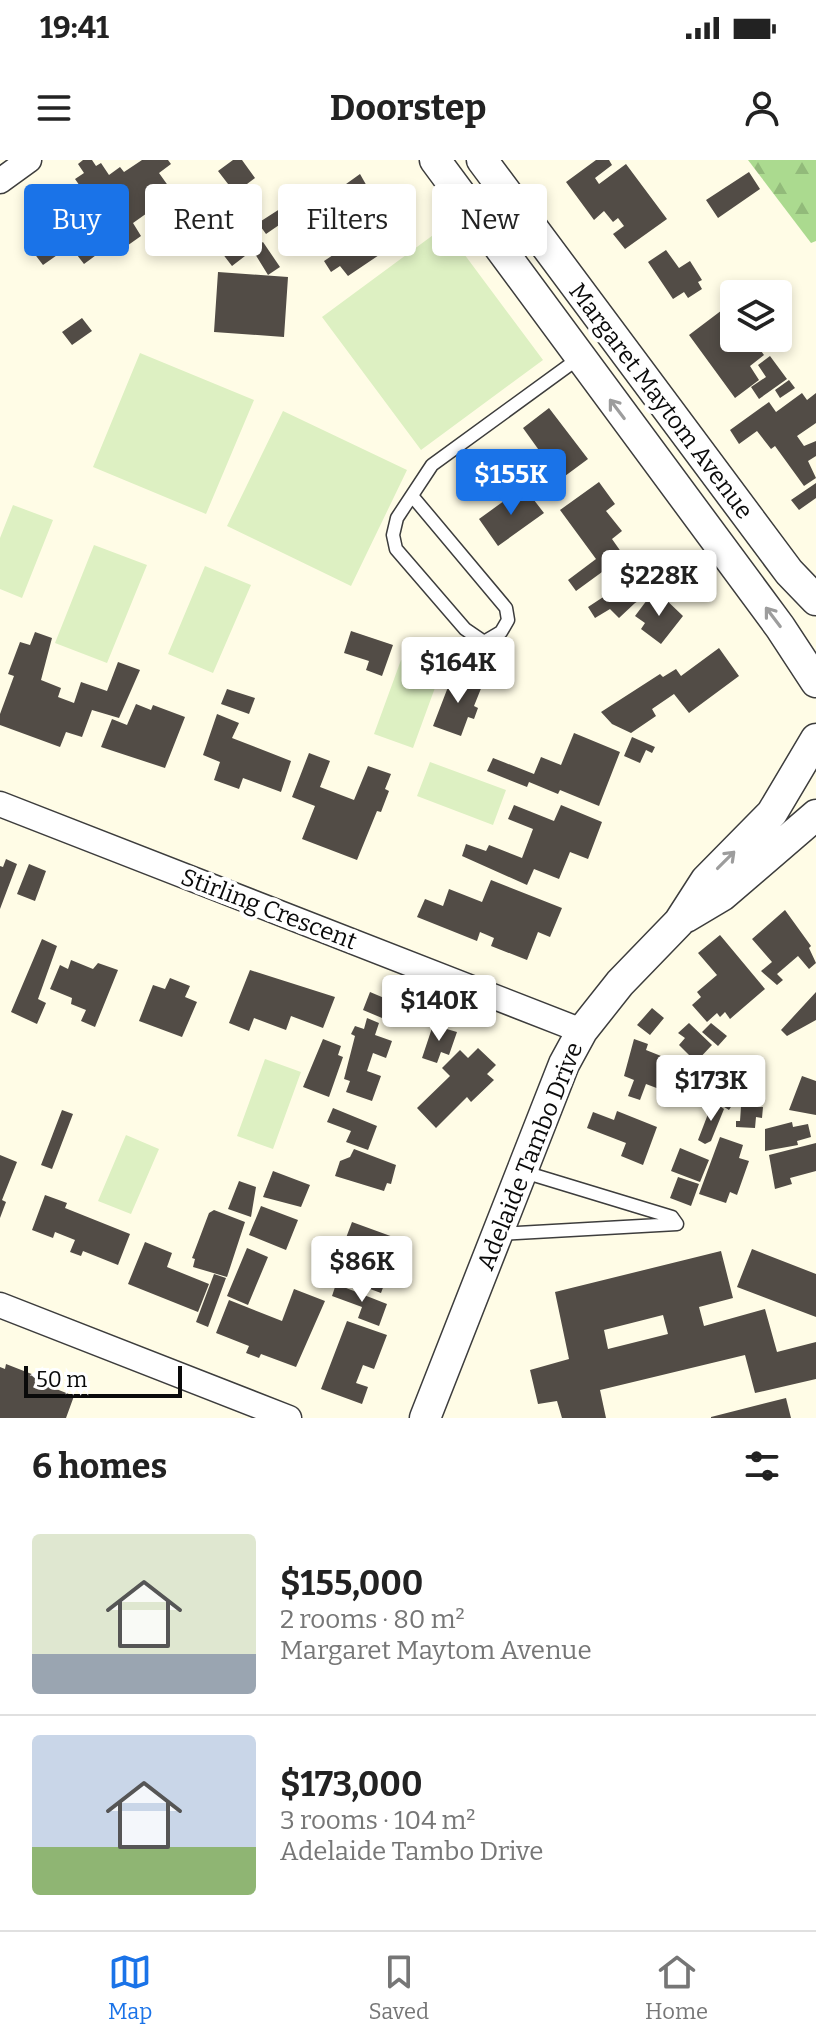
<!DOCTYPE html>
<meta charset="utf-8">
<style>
:root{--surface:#fff;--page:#f2f2f2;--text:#222;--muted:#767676;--line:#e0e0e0;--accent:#1a73e8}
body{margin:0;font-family:Bitter,serif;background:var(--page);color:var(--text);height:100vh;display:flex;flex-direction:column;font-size:30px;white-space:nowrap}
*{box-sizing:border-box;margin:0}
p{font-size:26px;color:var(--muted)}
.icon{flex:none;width:44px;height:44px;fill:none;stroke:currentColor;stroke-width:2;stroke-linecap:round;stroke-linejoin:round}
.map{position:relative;height:1258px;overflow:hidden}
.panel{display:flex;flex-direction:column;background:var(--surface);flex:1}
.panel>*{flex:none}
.top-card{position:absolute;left:24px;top:24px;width:768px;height:72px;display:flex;gap:16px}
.buttons{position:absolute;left:720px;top:120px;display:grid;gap:16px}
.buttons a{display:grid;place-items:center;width:72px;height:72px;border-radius:8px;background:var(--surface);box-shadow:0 4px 12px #0003;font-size:40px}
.scale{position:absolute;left:24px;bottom:20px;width:158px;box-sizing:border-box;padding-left:8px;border:4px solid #0a0a0a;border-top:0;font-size:22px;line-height:28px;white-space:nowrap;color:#0a0a0a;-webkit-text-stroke:6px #fff;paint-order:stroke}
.price{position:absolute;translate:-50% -68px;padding:0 18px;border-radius:8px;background:#fff;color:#222;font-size:26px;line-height:52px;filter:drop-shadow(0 2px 4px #0008)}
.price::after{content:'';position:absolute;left:50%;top:48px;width:24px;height:18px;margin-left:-12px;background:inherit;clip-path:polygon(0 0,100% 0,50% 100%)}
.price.active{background:var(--accent);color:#fff}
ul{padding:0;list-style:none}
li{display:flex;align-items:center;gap:24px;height:200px;padding:0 32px}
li+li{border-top:2px solid var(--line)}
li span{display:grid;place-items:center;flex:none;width:224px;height:160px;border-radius:8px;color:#555}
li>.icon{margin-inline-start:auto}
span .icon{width:96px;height:96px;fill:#fffc;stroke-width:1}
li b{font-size:34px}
h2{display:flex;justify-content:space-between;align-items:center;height:96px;padding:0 32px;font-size:34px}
.tag{padding:0 28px;border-radius:8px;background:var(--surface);box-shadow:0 4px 12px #0003;font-size:28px;line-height:72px}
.tag.active{background:var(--accent);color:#fff}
.status{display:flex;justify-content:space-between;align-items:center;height:56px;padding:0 40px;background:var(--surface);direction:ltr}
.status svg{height:22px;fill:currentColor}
header{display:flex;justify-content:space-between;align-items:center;height:104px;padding:0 32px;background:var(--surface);font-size:36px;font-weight:700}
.tabs{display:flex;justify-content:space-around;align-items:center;height:112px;border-top:2px solid var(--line);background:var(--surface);font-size:22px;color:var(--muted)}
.tabs a{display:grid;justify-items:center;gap:4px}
.tabs .active{color:var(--accent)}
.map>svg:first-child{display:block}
</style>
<div class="status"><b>19:41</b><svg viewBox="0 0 49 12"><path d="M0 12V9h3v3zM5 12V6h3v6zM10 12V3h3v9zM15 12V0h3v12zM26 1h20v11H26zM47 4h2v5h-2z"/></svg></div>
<header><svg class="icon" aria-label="menu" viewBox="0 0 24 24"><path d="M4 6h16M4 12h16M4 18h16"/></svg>Doorstep<svg class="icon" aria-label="person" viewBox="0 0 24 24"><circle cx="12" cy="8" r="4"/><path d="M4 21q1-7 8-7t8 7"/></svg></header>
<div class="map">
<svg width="816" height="1258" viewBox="0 0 816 1258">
<defs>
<pattern id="forest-firs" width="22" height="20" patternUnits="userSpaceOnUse" patternTransform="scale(2)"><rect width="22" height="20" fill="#abda8f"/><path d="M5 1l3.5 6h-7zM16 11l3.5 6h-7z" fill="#92ba7a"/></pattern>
</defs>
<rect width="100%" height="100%" fill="#fffce6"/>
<path fill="url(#forest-firs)" d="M748,0H816V81L811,83Z"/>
<path fill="#ddf0c2" d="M444,67L543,200L421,290L322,157Z
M140,193L254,240L206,354L93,307Z
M283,251L407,310L351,426L227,366Z
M13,345L53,360L22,438L0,429V378Z
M94,385L147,405L107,503L55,483Z
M205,406L251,425L213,513L168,494Z
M401,500L440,514L413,588L374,574Z
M430,602L506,630L493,665L417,636Z
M265,899L301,912L273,989L237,976Z
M126,975L159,989L131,1054L98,1041Z"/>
<path fill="#524c46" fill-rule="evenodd" d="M83,0H92L96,6L101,3L109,15L120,7L124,12L142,0H168L171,4L159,13L174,34L133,63L141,76L124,88L113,72L120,67L103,44L96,49L75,19L84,13L78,4Z
M233,0H242L255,18L235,33L218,11Z
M596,0H609L612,5L595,18L599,24L626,4L667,59L625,89L613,74L624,66L618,58L613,62L604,51L594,60L566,22Z
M749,12L760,29L718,58L706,40Z
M360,14L385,58L392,53L397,60L390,65L404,85L389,96L385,91L348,116L340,106L331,112L324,101L345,87L333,69L338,65L327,49L319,54L328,67L311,79L293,62Z
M296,24L311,43L266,74L258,63L286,45L279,35Z
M64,37L103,90L84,104L70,86L43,105L24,80L50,60L44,52Z
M224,38L237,57L228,64L214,45Z
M218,61L245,96L232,106L205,71Z
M263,82L280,107L268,115L252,89Z
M666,90L679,108L690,101L702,120L698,122L702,129L688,138L684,132L673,139L648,102Z
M218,112L288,117L284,177L214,172Z
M734,141V169L727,174L736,186L752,178L764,195L750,206L759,220L735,238L689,175Z
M82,158L92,171L72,185L62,172Z
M770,196L787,219L759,239L751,227L766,217L758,205Z
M789,220L795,228L780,238L775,230Z
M802,233L807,240L816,233V263L797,276L804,286L816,281V296L808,301L816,318L804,326L775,286L771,289L757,271L739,284L730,270L769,242L776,252Z
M549,248L588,299L542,333L527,314L546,300L523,268Z
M599,322L615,344L606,351L622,371L612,379L624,396L576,431L568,420L596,399L560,350Z
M816,323V338L799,350L791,340Z
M527,331L544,353L498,386L479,359L515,333L519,338Z
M649,407L662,428L635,443L619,458L610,449L595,458L588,447Z
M660,434L683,456L661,484L641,469L645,463L635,456L650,436L655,440Z
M351,471L393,485L382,516L366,510L369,501L344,493Z
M35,472L52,478L41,520L61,528L58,537L74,543L81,522L107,531L118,502L140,510L119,558L92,550L82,577L66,572L60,587L0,565V554L14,516L8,514L20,482L30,485Z
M719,488L739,516L689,553L674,534L652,549L656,556L631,573L612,564L601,552L660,514L663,517L676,509L681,516Z
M453,514L482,526L474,546L478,548L474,559L468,557L461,576L433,566Z
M227,529L255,538L249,554L221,544Z
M136,544L151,550L153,545L185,557L165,608L101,587L112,559L127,565Z
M217,554L239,563L232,578L291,601L281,632L243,618L239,629L214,620L220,602L203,595Z
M574,573L620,592L599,646L560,630L558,634L529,622L527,627L487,611L493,598L534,614L541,597L561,605Z
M632,577L655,587L652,593L646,590L640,603L624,596Z
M309,593L330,601L320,627L354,640L368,606L391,614L385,629L389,631L381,652L377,651L357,700L302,679L315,646L292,637Z
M514,645L554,661L561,645L602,662L588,699L570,692L559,719L534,709L527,725L462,696L466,684L486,691L489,685L522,698L533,669L508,659Z
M6,699L17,704L0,749V706L3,707Z
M29,704L46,711L35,741L17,734Z
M491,720L562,748L550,777L538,772L527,800L491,786L494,778L480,772L477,781L417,757L425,739L443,746L449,729L482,742Z
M785,750L811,786L809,788L816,803L809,809L798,796L777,814L783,820L777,825L761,811L772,802L752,779Z
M720,775L765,829L730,859L725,852L720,857L717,853L707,862L692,845L701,837L697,832L717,815L698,793Z
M42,779L57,786L38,839L46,843L37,864L11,852Z
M71,800L93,809L98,803L118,810L95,867L81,861L86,850L71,844L72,838L50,829L60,805L68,809Z
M250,810L335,837L323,868L291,856L286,870L254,858L249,871L229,863Z
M170,818L190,826L185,837L197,842L182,877L139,861L153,825L165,829Z
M370,832L389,840L382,858L363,850Z
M816,832V860L787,876L781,870Z
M652,848L664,858L650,875L637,865Z
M367,858L379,863L375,875L392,881L386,898L373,893L367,911L381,916L372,941L346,932L350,921L344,919L355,876L351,874L355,866L364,869Z
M689,863L712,885L696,902L679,885L685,878L678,873Z
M711,863L727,876L718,886L702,872Z
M433,865L457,872L449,895L441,892L437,903L422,898Z
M323,879L341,886L338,895L343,897L329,937L303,927Z
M634,879L648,884L646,890L686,906L675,935L646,924L640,940L628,936L634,920L624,916Z
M478,888L496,905L487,914L494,920L471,942L467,937L436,968L417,948L450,916L442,908L460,890L468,898Z
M732,903L751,915L729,950L710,938Z
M802,916L816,921V955L789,950Z
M742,932L757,933L756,947H763L762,958L756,957L755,968L736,967V961H740Z
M713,941L724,949L711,981L705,984L698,980Z
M333,948L377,966L368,990L346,982L351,971L327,962Z
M62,950L73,954L52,1009L41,1005Z
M617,951L657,967L643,1005L621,996L626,983L587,968L593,952L614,960Z
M792,962L793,967L808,964L811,977L797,981L798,985L765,991V969Z
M720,977L743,985L739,998L749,1001L737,1035L730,1032L726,1043L699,1034Z
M816,983V1011L790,1018L792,1024L775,1029L769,995Z
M680,988L709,1000L700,1022L671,1011Z
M354,989L396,1005L391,1024L387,1023L384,1031L335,1016L340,1001L350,997Z
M0,995L17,1002L2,1040L6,1042L0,1058Z
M273,1011L310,1025L301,1047L263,1037Z
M678,1017L699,1024L691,1046L670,1038Z
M239,1021L256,1027L251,1057L228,1049Z
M45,1035L67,1043L65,1048L130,1074L118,1105L83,1091L81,1096L70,1092L75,1080L55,1072L53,1078L32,1070Z
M261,1046L298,1060L286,1090L249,1075Z
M214,1050L245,1062L227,1117L193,1107L195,1099L192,1098L209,1053Z
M352,1062L407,1082L398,1108L391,1106L381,1133L332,1115Z
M145,1082L172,1093L167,1107L209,1124L198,1152L128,1124Z
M247,1088L268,1097L248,1145L227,1136Z
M752,1089L816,1114V1157L737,1127Z
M721,1091L733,1138L699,1147L704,1166L765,1149L777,1192L816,1182V1219L755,1233L745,1195L600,1230L606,1258H562L557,1241L538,1244L530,1210L569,1199L555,1132ZM663,1155L668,1174L608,1189L604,1170Z
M214,1114L226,1118L208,1167L196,1162Z
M336,1124L387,1144L379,1166L358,1158L362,1147L332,1136Z
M294,1129L325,1141L296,1207L261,1194L259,1198L246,1193L249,1186L216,1173L229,1140L282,1161Z
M347,1161L387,1175L374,1209L363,1205L356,1223L368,1227L362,1244L321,1229Z
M6,1204L47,1220L46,1225L74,1236L66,1258H0V1207L5,1209Z
M786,1238L791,1258H711V1257Z"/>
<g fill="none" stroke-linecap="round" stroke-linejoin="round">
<g stroke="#3d3d3d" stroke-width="15">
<path id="service" d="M413,337L506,448L508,460L501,472L484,482L465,469L396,389L393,375L397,358L432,305L579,198
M498,1074L677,1064L672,1057L524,1012"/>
</g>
<g stroke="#3d3d3d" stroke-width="27">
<path id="minor" d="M0,21L29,0
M0,644L582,871
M0,1145L289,1258"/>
</g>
<g stroke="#3d3d3d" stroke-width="33">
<path id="tertiary" d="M435,0L780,467L816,522
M482,0L789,412L816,440
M686,757L723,735L816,655
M425,1258L564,904L582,871L620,823L679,762L706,720L772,653L816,579"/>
</g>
<use href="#service" stroke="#fff" stroke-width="12"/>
<use href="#minor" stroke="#fff" stroke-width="24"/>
<use href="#tertiary" stroke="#fff" stroke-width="30"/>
</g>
<defs><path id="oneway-shaft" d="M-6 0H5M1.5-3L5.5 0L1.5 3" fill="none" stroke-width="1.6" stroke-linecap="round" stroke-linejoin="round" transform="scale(2)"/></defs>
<g stroke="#9d9d9d">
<use href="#oneway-shaft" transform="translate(617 249) rotate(-127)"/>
<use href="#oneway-shaft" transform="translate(773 457) rotate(-127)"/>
<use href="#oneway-shaft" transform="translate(726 700) rotate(-45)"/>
</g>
<g text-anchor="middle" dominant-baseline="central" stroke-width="8" stroke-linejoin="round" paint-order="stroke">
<g font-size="24" fill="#0a0a0a" stroke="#fff">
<text transform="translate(661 241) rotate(53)">Margaret Maytom Avenue</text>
<text transform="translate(269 749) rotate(21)">Stirling Crescent</text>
<text transform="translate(530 996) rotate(-68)">Adelaide Tambo Drive</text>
</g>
</g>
</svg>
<div class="buttons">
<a><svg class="icon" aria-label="layers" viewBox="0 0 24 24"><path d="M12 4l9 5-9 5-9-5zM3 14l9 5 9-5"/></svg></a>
</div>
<div class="scale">50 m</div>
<b class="price active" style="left:511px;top:357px">$155K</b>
<b class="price" style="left:659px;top:458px">$228K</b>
<b class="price" style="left:458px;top:545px">$164K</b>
<b class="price" style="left:439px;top:883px">$140K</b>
<b class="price" style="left:711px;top:963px">$173K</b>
<b class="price" style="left:362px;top:1144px">$86K</b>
<div class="top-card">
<a class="tag active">Buy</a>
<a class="tag">Rent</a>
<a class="tag">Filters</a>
<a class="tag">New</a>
</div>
</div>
<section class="panel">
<h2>6 homes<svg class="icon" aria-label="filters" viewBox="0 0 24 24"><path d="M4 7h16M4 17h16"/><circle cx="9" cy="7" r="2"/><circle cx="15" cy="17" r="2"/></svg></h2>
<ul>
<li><span style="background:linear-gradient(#dfe7d0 75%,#9aa5b1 0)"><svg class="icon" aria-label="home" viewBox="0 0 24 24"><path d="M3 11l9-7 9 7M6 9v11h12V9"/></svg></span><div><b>$155,000</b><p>2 rooms · 80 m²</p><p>Margaret Maytom Avenue</p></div></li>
<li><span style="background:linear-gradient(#c9d6e8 70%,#8fb573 0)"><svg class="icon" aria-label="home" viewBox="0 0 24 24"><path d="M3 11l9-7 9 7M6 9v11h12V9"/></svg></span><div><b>$173,000</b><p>3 rooms · 104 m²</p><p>Adelaide Tambo Drive</p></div></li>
</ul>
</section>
<nav class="tabs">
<a class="active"><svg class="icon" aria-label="map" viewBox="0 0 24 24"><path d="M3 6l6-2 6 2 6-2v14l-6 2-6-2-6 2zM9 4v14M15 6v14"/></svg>Map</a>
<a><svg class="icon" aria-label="saved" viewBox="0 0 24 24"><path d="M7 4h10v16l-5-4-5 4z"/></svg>Saved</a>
<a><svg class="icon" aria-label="home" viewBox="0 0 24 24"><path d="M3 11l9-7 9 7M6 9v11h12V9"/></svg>Home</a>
</nav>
